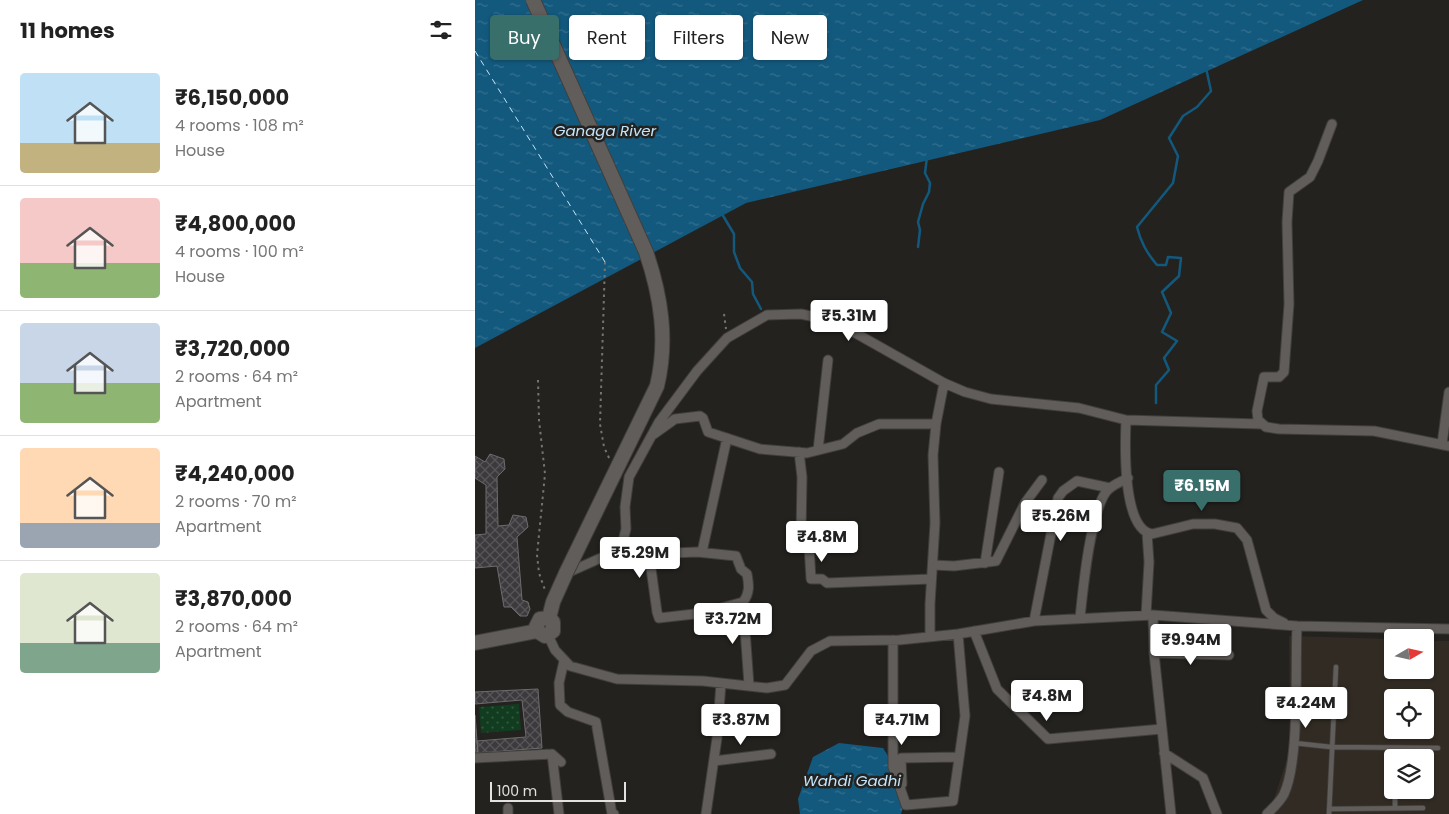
<!DOCTYPE html>
<meta charset="utf-8">
<style>
:root{--surface:#fff;--page:#f6f6f6;--text:#222;--muted:#767676;--line:#e0e0e0;--accent:#396f6b}
body{margin:0;font-family:Poppins,sans-serif;background:var(--page);color:var(--text);height:100vh;display:flex;flex-direction:column;font-size:19px;white-space:nowrap}
*{box-sizing:border-box;margin:0}
p{font-size:16px;color:var(--muted)}
.icon{flex:none;width:28px;height:28px;fill:none;stroke:currentColor;stroke-width:2;stroke-linecap:round;stroke-linejoin:round}
.map{position:relative;flex:1;overflow:hidden}
.sheet{display:flex;flex-direction:column;background:var(--surface);width:475px}
.sheet>*{flex:none}
.guide{position:absolute;left:15px;top:15px;width:475px;height:45px;display:flex;gap:10px}
.needle{width:32px;rotate:81deg}
.tools{position:absolute;left:909px;top:629px;display:grid;gap:10px}
.tools a{display:grid;place-items:center;width:50px;height:50px;border-radius:5px;background:var(--surface);box-shadow:0 1px 4px #0004;font-size:25px}
.scale{position:absolute;left:15px;bottom:12px;width:136px;box-sizing:border-box;padding-left:5px;border:2px solid #e4e2e0;border-top:0;font-size:14px;line-height:18px;white-space:nowrap;color:#e4e2e0;-webkit-text-stroke:4px #24221f;paint-order:stroke}
.price{position:absolute;translate:-50% -42px;padding:0 11px;border-radius:5px;background:#fff;color:#222;font-size:16px;line-height:32px;filter:drop-shadow(0 1px 2px #0008)}
.price::after{content:'';position:absolute;left:50%;top:30px;width:15px;height:11px;margin-left:-8px;background:inherit;clip-path:polygon(0 0,100% 0,50% 100%)}
.price.active{background:var(--accent);color:#fff}
ul{padding:0;list-style:none}
li{display:flex;align-items:center;gap:15px;height:125px;padding:0 20px}
li+li{border-top:1px solid var(--line)}
li span{display:grid;place-items:center;flex:none;width:140px;height:100px;border-radius:5px;color:#555}
li>.icon{margin-inline-start:auto}
span .icon{width:60px;height:60px;fill:#fffc;stroke-width:1}
li b{font-size:21px}
h2{display:flex;justify-content:space-between;align-items:center;height:60px;padding:0 20px;font-size:21px}
.tag{padding:0 18px;border-radius:5px;background:var(--surface);box-shadow:0 1px 4px #0004;font-size:18px;line-height:45px}
.tag.active{background:var(--accent);color:#fff}
main{display:flex;flex:1;min-height:0}
.map>svg:first-child{display:block}
</style>
<main>
<section class="sheet">
<h2>11 homes<svg class="icon" aria-label="filters" viewBox="0 0 24 24"><path d="M4 7h16M4 17h16"/><circle cx="9" cy="7" r="2"/><circle cx="15" cy="17" r="2"/></svg></h2>
<ul>
<li><span style="background:linear-gradient(#bfe0f5 70%,#c2b280 0)"><svg class="icon" aria-label="home" viewBox="0 0 24 24"><path d="M3 11l9-7 9 7M6 9v11h12V9"/></svg></span><div><b>₹6,150,000</b><p>4 rooms · 108 m²</p><p>House</p></div></li>
<li><span style="background:linear-gradient(#f6c9c9 65%,#8fb573 0)"><svg class="icon" aria-label="home" viewBox="0 0 24 24"><path d="M3 11l9-7 9 7M6 9v11h12V9"/></svg></span><div><b>₹4,800,000</b><p>4 rooms · 100 m²</p><p>House</p></div></li>
<li><span style="background:linear-gradient(#c9d6e8 60%,#8fb573 0)"><svg class="icon" aria-label="home" viewBox="0 0 24 24"><path d="M3 11l9-7 9 7M6 9v11h12V9"/></svg></span><div><b>₹3,720,000</b><p>2 rooms · 64 m²</p><p>Apartment</p></div></li>
<li><span style="background:linear-gradient(#ffd9b3 75%,#9aa5b1 0)"><svg class="icon" aria-label="home" viewBox="0 0 24 24"><path d="M3 11l9-7 9 7M6 9v11h12V9"/></svg></span><div><b>₹4,240,000</b><p>2 rooms · 70 m²</p><p>Apartment</p></div></li>
<li><span style="background:linear-gradient(#dfe7d0 70%,#7fa58c 0)"><svg class="icon" aria-label="home" viewBox="0 0 24 24"><path d="M3 11l9-7 9 7M6 9v11h12V9"/></svg></span><div><b>₹3,870,000</b><p>2 rooms · 64 m²</p><p>Apartment</p></div></li>
</ul>
</section>
<div class="map">
<svg width="974" height="814" viewBox="0 0 974 814">
<defs>
<pattern id="grass-dots" width="8" height="8" patternUnits="userSpaceOnUse" patternTransform="scale(1.25)"><rect width="8" height="8" fill="#113c1f"/><path d="M2 2h.1M6 6h.1" fill="none" stroke="#34583f" stroke-width="1.8" stroke-linecap="round"/></pattern>
<pattern id="water-ripples" width="26" height="14" patternUnits="userSpaceOnUse" patternTransform="scale(1.25)"><rect width="26" height="14" fill="#13597e"/><path d="M2 4q2-2 4 0t4 0M15 11q2-2 4 0t4 0" fill="none" stroke="#357190"/></pattern>
<pattern id="building-cross-hatch" width="8" height="8" patternUnits="userSpaceOnUse" patternTransform="scale(1.25)"><rect width="8" height="8" fill="#3d3a3d"/><path d="M0 0l8 8M0 8l8-8" fill="none" stroke="#595659"/></pattern>
</defs>
<rect width="100%" height="100%" fill="#24221f"/>
<path fill="#312b23" fill-rule="evenodd" d="M814,636L917,639L918,670H950V641H974V814H794L815,750ZM918,698H950V730H918ZM918,758H950V790H918Z"/>
<path fill="url(#grass-dots)" d="M44,704L46,730L6,733L4,707Z"/>
<path fill="url(#water-ripples)" d="M0,0H888L625,120L271,203L0,348Z
M364,743L408,748C421,768 435,790 426,814H325L323,799L338,757Z"/>
<g fill="none" stroke-linecap="round" stroke-linejoin="round">
<path stroke="#13597e" stroke-width="2.5" d="M247,214L259,234V252L265,268L277,282L278,294L286,309
M443,247L445,230L443,222L448,204L454,192L455,183L450,173L452,157
M681,403V385L694,370L689,358L702,341L687,332L696,313L687,292L704,276L706,258L693,257L691,265H682C672,253 666,243 662,227L698,183L703,156L694,138L708,116L722,107L736,91L731,68"/>
<path stroke="#c4e6fd" stroke-width="1" stroke-dasharray="6 5" stroke-linecap="butt" d="M0,51L130,262"/>
</g>
<path fill="url(#building-cross-hatch)" stroke="#6e6b6e" d="M15,454L29,459L30,469L22,477L23,526L34,525L38,515L51,517L53,527L42,537L47,600L53,602L55,609L52,616H45L36,607H29L22,566L0,568V535L11,534V485L0,478V456L10,462Z
M63,689L67,748L3,753L2,741L51,737L47,700L0,704V692Z
M0,715L2,741L3,753H0Z"/>
<g fill="none" stroke-linecap="round" stroke-linejoin="round">
<g stroke="#413f3d" stroke-width="6">
<path id="service" d="M819,743L856,747L963,748
M920,758V748
M920,808V790
M854,809L948,808
M854,814L861,667"/>
</g>
<g stroke="#413f3d" stroke-width="11">
<path id="minor" d="M857,124L843,161L835,177L814,192L812,222L814,304L809,372L804,377H789L782,411L783,420L791,427L804,429L899,431L974,446
M651,420C650,444 647,529 677,534L718,524H740L762,528L772,540L791,610L799,618L809,623
M179,434L200,419L225,416L228,418L233,432L285,449L332,453L368,444L382,433L404,424H461
M967,444L974,392
M343,450L353,360
M324,452L327,477L326,535L334,546L336,579H347L352,583L456,579
M146,549C157,547 167,544 174,554L182,612L184,618L228,613L268,602C275,593 274,585 272,574L266,569L261,556L222,552L174,554
M227,552L252,438
M510,563L524,472
M458,565L479,566L521,561L550,503L567,480
M92,573L146,549L151,529L150,507L154,477L184,422L222,371L252,338L292,315L326,314L359,321L469,383L490,392L516,399L604,408L651,420L785,424
M268,602L274,685
M671,615L674,562L672,533
M678,615L679,653L696,814
M605,618C608,589 615,514 631,492C636,485 646,482 653,478
M559,621L583,498L588,491L602,481L635,488
M499,631L522,689L573,739L687,729
M73,635L80,650L95,666L142,679L228,681L292,688L310,685L336,651L355,641L424,640L483,634L559,621L678,615L822,626L974,629
M455,636V604L460,523L458,455L461,424L469,383
M418,640V767L431,805L478,801L490,716L483,634
M679,653L754,655
M89,661L84,683L85,705L93,712L121,722L137,814H139
M689,753L728,778L742,814
M77,754L84,814
M0,758L77,754L86,762
M239,761L296,754
M427,784L426,758L484,757
M33,814V808
M231,814L242,738L246,683
M792,814C798,808 805,802 809,794C825,760 820,667 822,626"/>
</g>
<g stroke="#413f3d" stroke-width="16">
<path id="secondary" d="M74,618L78,602L91,573
M0,643L62,631L70,636L78,631V622L74,618L65,619L61,627L62,631"/>
</g>
<path stroke="#767471" stroke-width="2" stroke-dasharray="2.5 4" stroke-linecap="butt" d="M130,262L125,424L129,447L135,460
M249,314L251,329
M63,380L64,420L70,474L62,555L64,573L70,590"/>
<use href="#service" stroke="#605d5a" stroke-width="4.5"/>
<use href="#minor" stroke="#605d5a" stroke-width="9"/>
<use href="#secondary" stroke="#605d5a" stroke-width="14"/>
<g stroke="#413f3d" stroke-width="16" stroke-linecap="butt">
<path id="secondary-bridge" d="M58,0L171,252C186,296 193,340 182,386L91,573"/>
</g>
<use href="#secondary-bridge" stroke="#605d5a" stroke-width="14"/>
</g>
<g text-anchor="middle" dominant-baseline="central" stroke-width="5" stroke-linejoin="round" paint-order="stroke">
<g font-size="15" font-style="italic" fill="#c4e6fd" stroke="#24221f">
<text x="130" y="130">Ganaga River</text>
<text x="377" y="780">Wahdi Gadhi</text>
</g>
</g>
</svg>
<div class="tools">
<a><svg class="needle" viewBox="-14 -14 28 28"><path d="M0-13l5 13h-10z" fill="#e53935"/><path d="M0 13l5-13h-10z" fill="#767676"/></svg></a>
<a><svg class="icon" aria-label="locate" viewBox="0 0 24 24"><circle cx="12" cy="12" r="6"/><path d="M12 2v4M12 18v4M2 12h4M18 12h4"/></svg></a>
<a><svg class="icon" aria-label="layers" viewBox="0 0 24 24"><path d="M12 4l9 5-9 5-9-5zM3 14l9 5 9-5"/></svg></a>
</div>
<div class="scale">100 m</div>
<b class="price" style="left:374px;top:342px">₹5.31M</b>
<b class="price active" style="left:727px;top:512px">₹6.15M</b>
<b class="price" style="left:586px;top:542px">₹5.26M</b>
<b class="price" style="left:347px;top:563px">₹4.8M</b>
<b class="price" style="left:165px;top:579px">₹5.29M</b>
<b class="price" style="left:258px;top:645px">₹3.72M</b>
<b class="price" style="left:716px;top:666px">₹9.94M</b>
<b class="price" style="left:572px;top:722px">₹4.8M</b>
<b class="price" style="left:831px;top:729px">₹4.24M</b>
<b class="price" style="left:266px;top:746px">₹3.87M</b>
<b class="price" style="left:427px;top:746px">₹4.71M</b>
<div class="guide">
<a class="tag active">Buy</a>
<a class="tag">Rent</a>
<a class="tag">Filters</a>
<a class="tag">New</a>
</div>
</div>
</main>
